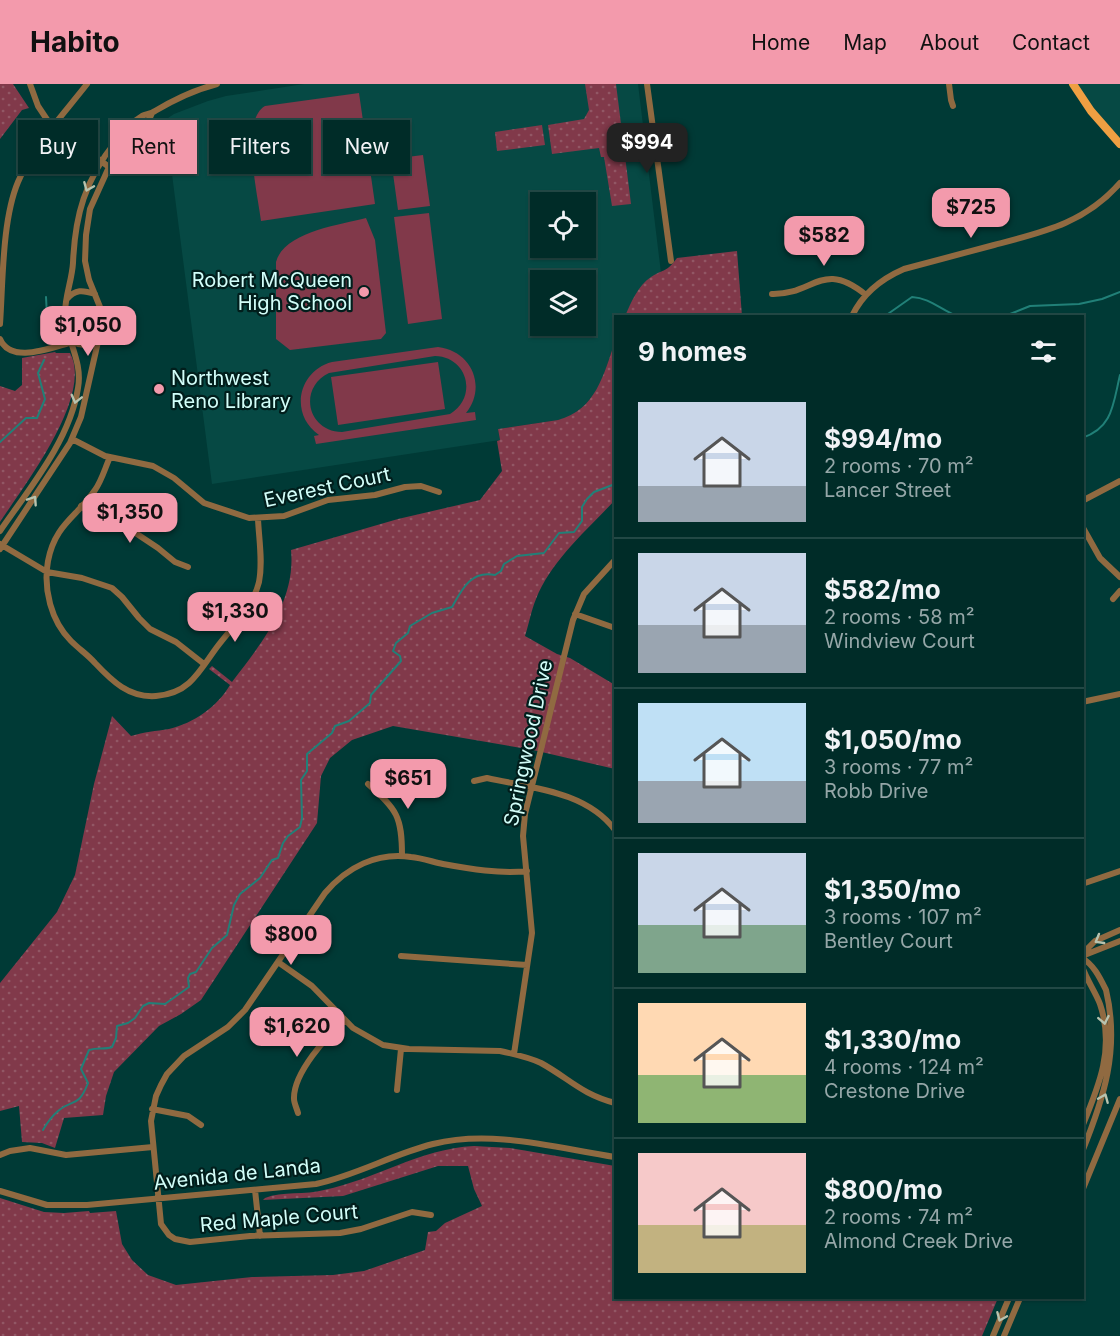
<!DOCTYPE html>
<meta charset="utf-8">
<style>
:root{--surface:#002c28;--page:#0a3430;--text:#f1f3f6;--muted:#95a7a8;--line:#224845;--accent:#f39aac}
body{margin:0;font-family:Inter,sans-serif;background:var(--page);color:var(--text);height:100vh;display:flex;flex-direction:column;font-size:22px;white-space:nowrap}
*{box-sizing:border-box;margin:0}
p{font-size:20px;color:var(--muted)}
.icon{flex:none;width:33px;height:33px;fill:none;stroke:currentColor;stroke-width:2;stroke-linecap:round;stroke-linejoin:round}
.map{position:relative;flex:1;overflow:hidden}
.side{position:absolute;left:614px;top:231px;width:470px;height:984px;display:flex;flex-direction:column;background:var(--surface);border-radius:0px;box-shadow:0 2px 4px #0004,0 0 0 2px var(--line)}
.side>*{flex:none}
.hud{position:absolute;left:18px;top:36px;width:506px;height:54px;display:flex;gap:12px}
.tools{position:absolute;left:530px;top:108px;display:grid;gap:12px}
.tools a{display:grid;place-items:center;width:66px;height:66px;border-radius:0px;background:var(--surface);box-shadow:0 2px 4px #0004,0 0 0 2px var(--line);font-size:30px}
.price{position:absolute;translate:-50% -51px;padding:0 14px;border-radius:12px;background:var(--accent);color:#111;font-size:20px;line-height:39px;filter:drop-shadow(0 2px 3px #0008)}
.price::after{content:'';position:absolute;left:50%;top:36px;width:18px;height:14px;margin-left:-9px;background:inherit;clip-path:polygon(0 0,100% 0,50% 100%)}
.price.selected{background:#222;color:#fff}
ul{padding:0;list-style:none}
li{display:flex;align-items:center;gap:18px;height:150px;padding:0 24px}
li+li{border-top:2px solid var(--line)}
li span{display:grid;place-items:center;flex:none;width:168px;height:120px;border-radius:0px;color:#555}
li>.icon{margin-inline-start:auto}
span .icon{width:72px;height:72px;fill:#fffc;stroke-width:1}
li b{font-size:26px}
h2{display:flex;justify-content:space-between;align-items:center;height:72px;padding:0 24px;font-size:26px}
.chip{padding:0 21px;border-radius:0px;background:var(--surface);box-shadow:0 2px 4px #0004,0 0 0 2px var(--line);font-size:21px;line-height:54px}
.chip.selected{background:var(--accent);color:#111}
header{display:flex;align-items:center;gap:36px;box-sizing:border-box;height:84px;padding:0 30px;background:var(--accent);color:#111}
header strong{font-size:28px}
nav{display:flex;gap:33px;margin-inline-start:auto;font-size:21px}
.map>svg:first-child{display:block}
</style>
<header>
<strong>Habito</strong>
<nav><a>Home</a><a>Map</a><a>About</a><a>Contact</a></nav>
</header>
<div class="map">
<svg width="1120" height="1252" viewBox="0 0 1120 1252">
<defs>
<pattern id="grass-dots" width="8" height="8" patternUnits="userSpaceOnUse" patternTransform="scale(1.5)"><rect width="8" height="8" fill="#81394a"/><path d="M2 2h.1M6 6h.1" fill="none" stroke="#925765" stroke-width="1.8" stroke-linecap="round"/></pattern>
</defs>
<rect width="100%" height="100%" fill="#003a36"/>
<path fill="#064944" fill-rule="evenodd" d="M304,0H638L661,189L652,193L633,217L625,232H615V257L600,303L584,322L568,334L558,336L498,345L500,356L212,400L165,36L174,30L208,17L226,12ZM540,118H585V164H540ZM540,196H585V242H540Z
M1073,0H1120V60Z"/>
<path fill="url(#grass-dots)" d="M0,0H13L29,24L22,26L0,55Z
M585,0H616L631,120L612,122L604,73H601L599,64L552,70L548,41L584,35L589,26Z
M542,41L545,61L497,67L495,48Z
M737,167L742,232H625C631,219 638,201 651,193C665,184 666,189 677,174Z
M615,257V416C587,446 551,477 536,515C531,527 529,540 525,552L557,570L570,574L615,601V685L533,666L393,642L352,656L330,674L321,692L317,739L201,916L181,930L159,942L114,988L106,1012L103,1031L64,1034L55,1064L42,1059L22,1058L19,1022L0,1027V899L57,828L75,791L94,700L112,632L131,652C144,648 156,647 169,645C194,639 217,623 230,601L209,585L212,582L232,598C262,559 296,517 291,466L398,435L480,416L502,387L497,357L500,356L498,345L558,336C596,326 604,290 615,257Z
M55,268L56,269H70C94,312 23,403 0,438V302L15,307L22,301V274Z
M474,1062L510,1064L615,1082V1214H998L982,1252H0V1114L44,1128L64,1129L89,1127L90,1129L116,1127L122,1160L132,1176L148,1191L176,1201L252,1193L333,1191L364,1187L425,1166L428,1148L436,1147L445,1139L482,1122L474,1105L468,1082H438L343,1112L263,1116L265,1114C282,1107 306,1111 324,1106C377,1095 419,1065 474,1062Z"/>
<path fill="#81394a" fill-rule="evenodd" d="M359,9L375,120L261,137C258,112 240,36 265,22Z
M423,71L430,122L398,126L391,75Z
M429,129L442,235L408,240L394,133Z
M366,134L375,156L386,249L381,255L290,266L276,255V178C284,148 339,141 366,134Z
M438,263C472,267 487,303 466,329L475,328L476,336L316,360L314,352L319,351C289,330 298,287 332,278ZM435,272C468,273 478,313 450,330L342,348C307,347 298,304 329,289Z
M438,278L445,325L338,341L331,293Z"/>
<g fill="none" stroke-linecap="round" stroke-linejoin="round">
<path stroke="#218078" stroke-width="2" d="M46,213L48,251
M885,232L912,213C930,214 941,226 957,232
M1005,232L1030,222L1079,220L1102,215L1120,208
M1082,354C1113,344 1113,320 1120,291
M0,358L26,334H37L45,315L38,289L44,276
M43,1046C47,1039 52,1032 58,1027C73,1014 78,1025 88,999L81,985L89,966C98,963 104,966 112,963L116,954L117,942L128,939L135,934L143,922L149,919L165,920L189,903L188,894L190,890L196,888L212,864L227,851L234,821L240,810L260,794L272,776L278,774L283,759L288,752L300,743L302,734L301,696L307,687V670L332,649L335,642L349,637L370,619L371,611L401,577L400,572L393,567L396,559L408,549L410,542L432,529L452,523C462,505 471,486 495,491L501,487L504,480L517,472L544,469L559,449L574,448L582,437V423L587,415L594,408L615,400"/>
<path stroke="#906a41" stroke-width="6" d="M30,0L38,22L48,37L109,83
M647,0L671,177
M949,0L951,16L953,22
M772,210C814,211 822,175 866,211
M67,215C75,205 83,206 95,210
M852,232C863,209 881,195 904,185C934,177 964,169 994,161C1044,148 1085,139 1120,99
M0,240C3,198 2,136 18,98C33,62 63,31 87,0
M0,255C11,281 52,263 73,258
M73,258C82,263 90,261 99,255
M72,355L105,372L153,382L174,394L204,419L249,434L284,432L328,416L375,411L405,403L421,402L439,408
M110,373C105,384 102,396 95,406C77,433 55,440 48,477C43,505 51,537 71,557C79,565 88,571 95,579C112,597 129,614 156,612C168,611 180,607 189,599C200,589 208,575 217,563C232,543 253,523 259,498C263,478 259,456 258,435
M1082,417L1120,397
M81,422L95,433L125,442L158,464L175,478L188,483
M1082,442L1100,474L1120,493
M0,447C29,405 70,356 78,304C83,277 66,256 65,229C65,212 72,196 73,179C75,131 85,96 116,57C123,48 132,38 142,32C146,30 151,30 155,27C175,15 194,6 217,0
M0,460L47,488L82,494L112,504L122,513L139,534L150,545L176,558L204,580
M0,465L70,359L81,333L102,240L100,223L89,196L85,177L86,151L90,125L109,83L122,65L148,38L152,29
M1113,515L1120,507
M575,530L615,544
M1082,618L1120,610
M474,697L487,694C531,704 586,707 615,746
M368,700C397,726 402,732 402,772
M1082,800L1120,787
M1082,870L1095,857L1120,846
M401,872L527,881
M1082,872L1120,857
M1082,874C1094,881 1100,894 1106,906C1120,965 1104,1014 1082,1068
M278,878L312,902L353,944L383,961L409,965L500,967C514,970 528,973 541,979C570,995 581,1010 615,1019
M1082,882C1086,895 1095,907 1100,920C1115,964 1099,1002 1082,1043
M514,970L532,849L523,752L525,730L573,536L584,510L615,476
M397,1006L401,965
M152,1025L188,1032L201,1041
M298,1029C297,1025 294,1019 294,1015C293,989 327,952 345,936
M0,1071L10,1067L30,1064L66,1071L153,1063
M255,1106L260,1152
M0,1107L47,1121H87L316,1100C357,1091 393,1070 433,1060C492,1045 556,1064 615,1073
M1082,1107L1120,1015
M431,1131L412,1128L361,1145L340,1149L250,1152L190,1158L175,1155L169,1151L161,1140L151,1037L156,1012L161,1001L167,990L184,972L228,943L245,926L325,809C347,783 377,768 411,773C422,774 433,778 443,780C470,785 500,790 527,787
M993,1252L1009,1214
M1004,1252L1020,1214"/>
<path stroke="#ef9f42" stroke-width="8" d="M1073,0L1091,27L1120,60"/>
</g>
<defs><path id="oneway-chevron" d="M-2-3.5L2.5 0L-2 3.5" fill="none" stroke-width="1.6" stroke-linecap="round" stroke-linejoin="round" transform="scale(1.5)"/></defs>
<g stroke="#b8c3af">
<use href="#oneway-chevron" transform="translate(88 103) rotate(113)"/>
<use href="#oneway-chevron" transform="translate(76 315) rotate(104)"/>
<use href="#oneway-chevron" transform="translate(33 416) rotate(-56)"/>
<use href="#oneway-chevron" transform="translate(1099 856) rotate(150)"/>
<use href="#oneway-chevron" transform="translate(1104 936) rotate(79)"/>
<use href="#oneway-chevron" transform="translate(1104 1014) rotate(-67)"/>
<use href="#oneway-chevron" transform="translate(1001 1233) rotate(113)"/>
</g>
<g fill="#f39aac" stroke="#011e1c" stroke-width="2">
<circle cx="364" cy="208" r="6"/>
<circle cx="159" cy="305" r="6"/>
</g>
<g text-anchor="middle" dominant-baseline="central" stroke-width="4.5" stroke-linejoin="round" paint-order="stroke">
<g font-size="20" fill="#d2fef9" stroke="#011e1c" text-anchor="end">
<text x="352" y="196">Robert McQueen<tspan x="352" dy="23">High School</tspan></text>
<text x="171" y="294" text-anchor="start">Northwest<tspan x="171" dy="23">Reno Library</tspan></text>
</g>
<g font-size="20" fill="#d2fef9" stroke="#011e1c">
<text transform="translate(327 403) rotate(-12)">Everest Court</text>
<text transform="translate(528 659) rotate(-78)">Springwood Drive</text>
<text transform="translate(237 1090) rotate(-6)">Avenida de Landa</text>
<text transform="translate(279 1134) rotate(-5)">Red Maple Court</text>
</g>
</g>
</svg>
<div class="tools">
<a><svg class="icon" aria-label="locate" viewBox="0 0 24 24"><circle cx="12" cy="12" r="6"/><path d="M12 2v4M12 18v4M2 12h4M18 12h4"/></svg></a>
<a><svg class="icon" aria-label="layers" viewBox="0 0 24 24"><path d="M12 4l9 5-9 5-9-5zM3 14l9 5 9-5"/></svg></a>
</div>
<b class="price selected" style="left:647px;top:90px">$994</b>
<b class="price" style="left:971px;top:155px">$725</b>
<b class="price" style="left:824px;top:183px">$582</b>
<b class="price" style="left:88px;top:273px">$1,050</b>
<b class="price" style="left:130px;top:460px">$1,350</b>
<b class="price" style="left:235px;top:559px">$1,330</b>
<b class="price" style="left:408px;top:726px">$651</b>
<b class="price" style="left:291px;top:882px">$800</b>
<b class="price" style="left:297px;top:974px">$1,620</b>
<div class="hud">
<a class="chip">Buy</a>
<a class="chip selected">Rent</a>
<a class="chip">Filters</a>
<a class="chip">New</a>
</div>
<section class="side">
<h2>9 homes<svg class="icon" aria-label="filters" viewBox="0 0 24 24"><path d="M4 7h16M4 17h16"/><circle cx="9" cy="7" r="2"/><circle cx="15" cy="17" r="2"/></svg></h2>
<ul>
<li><span style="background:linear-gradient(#c9d6e8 70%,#9aa5b1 0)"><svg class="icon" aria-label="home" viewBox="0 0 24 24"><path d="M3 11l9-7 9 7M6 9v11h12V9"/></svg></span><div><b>$994/mo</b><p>2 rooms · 70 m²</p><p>Lancer Street</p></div></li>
<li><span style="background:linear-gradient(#c9d6e8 60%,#9aa5b1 0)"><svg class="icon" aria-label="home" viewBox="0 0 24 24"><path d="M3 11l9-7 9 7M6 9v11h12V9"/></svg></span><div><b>$582/mo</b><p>2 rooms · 58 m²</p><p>Windview Court</p></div></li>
<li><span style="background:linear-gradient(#bfe0f5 65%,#9aa5b1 0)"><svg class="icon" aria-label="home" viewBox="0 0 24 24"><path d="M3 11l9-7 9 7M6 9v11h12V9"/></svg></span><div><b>$1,050/mo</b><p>3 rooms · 77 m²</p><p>Robb Drive</p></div></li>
<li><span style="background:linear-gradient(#c9d6e8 60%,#7fa58c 0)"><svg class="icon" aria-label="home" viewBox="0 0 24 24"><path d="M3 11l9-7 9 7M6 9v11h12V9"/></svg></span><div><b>$1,350/mo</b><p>3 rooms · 107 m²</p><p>Bentley Court</p></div></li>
<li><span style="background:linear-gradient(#ffd9b3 60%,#8fb573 0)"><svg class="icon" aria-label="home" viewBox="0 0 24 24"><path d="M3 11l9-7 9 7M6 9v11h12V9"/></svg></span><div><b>$1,330/mo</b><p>4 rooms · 124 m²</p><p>Crestone Drive</p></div></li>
<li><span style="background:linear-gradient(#f6c9c9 60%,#c2b280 0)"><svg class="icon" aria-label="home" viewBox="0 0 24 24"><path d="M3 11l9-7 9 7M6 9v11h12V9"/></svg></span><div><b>$800/mo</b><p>2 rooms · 74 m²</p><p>Almond Creek Drive</p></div></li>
</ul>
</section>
</div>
